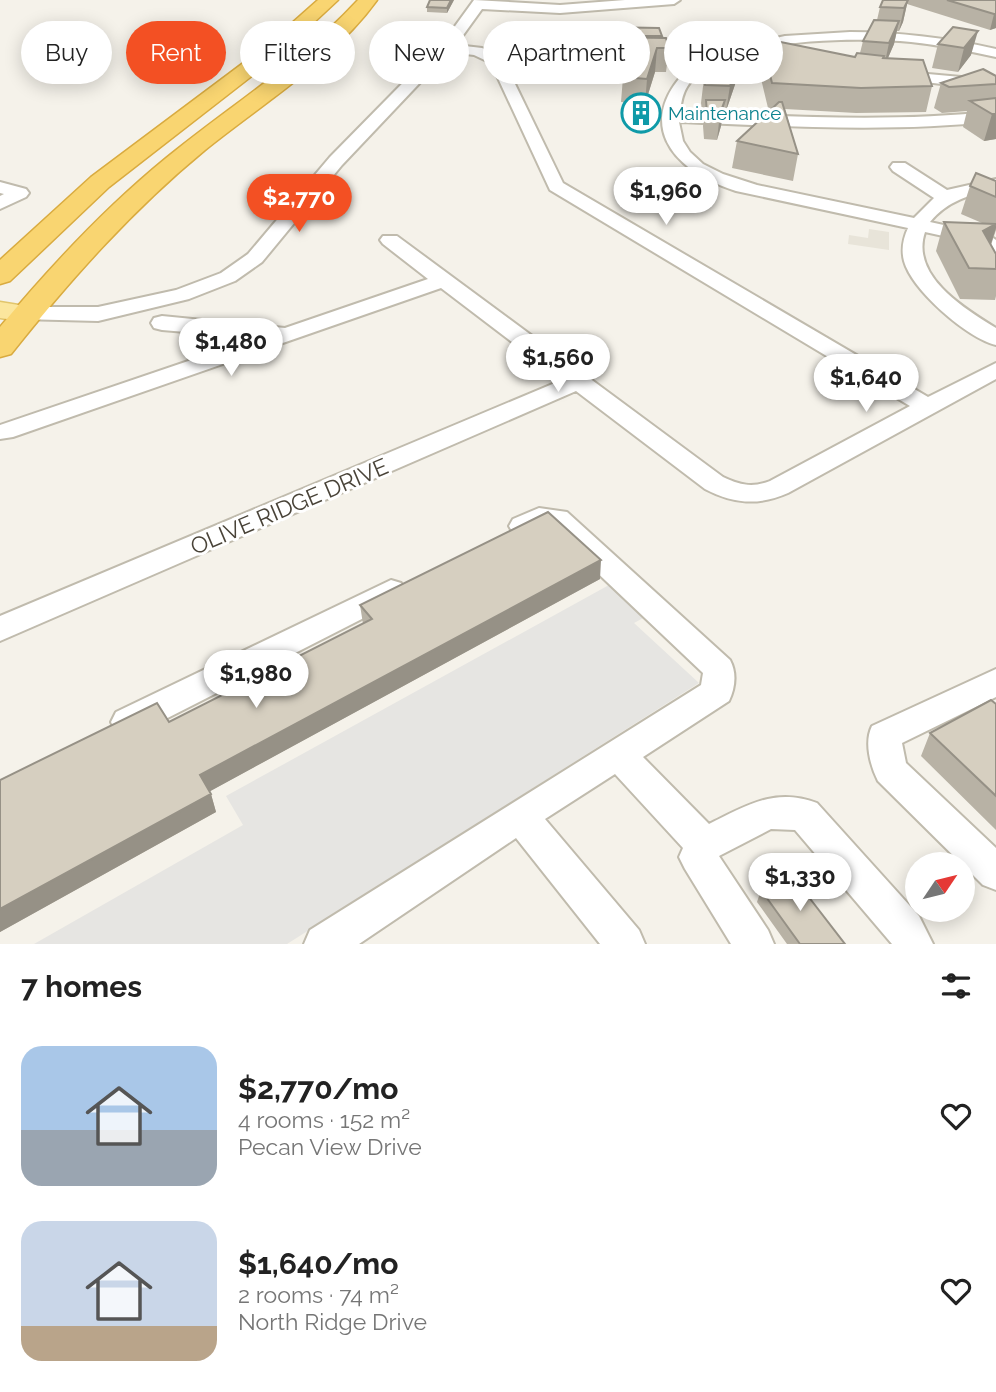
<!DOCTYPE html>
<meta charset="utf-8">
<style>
:root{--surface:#fff;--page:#f6f6f6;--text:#222;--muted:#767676;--accent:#f35023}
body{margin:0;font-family:Raleway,sans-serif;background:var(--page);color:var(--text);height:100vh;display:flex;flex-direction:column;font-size:26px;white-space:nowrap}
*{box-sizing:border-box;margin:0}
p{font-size:23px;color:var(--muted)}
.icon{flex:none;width:38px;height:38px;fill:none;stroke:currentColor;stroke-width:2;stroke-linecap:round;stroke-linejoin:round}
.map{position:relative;height:944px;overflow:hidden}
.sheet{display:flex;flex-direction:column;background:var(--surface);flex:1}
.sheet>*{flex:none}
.top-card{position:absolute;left:21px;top:21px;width:956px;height:63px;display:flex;gap:14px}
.needle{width:46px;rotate:55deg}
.fabs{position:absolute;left:905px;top:852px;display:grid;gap:14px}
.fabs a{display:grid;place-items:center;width:70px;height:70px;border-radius:50%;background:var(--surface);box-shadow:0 4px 18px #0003;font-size:35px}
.price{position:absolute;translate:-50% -60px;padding:0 16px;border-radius:24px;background:#fff;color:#222;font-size:23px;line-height:46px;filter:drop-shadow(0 2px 4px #0008)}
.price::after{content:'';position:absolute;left:50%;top:42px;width:21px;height:16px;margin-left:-10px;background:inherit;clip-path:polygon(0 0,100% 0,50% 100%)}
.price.current{background:var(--accent);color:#fff}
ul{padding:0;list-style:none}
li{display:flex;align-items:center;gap:21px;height:175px;padding:0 21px}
li span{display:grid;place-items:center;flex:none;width:196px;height:140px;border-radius:21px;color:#555}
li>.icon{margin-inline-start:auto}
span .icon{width:84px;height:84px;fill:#fffc;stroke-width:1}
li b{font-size:30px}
h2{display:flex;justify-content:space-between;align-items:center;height:84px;padding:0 21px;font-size:30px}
.chip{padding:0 24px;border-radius:32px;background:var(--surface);box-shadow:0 4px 18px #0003;font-size:24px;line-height:63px}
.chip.current{background:var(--accent);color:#fff}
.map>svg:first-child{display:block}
</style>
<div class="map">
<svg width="996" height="944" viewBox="0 0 996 944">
<rect width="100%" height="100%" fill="#f5f2ea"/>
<path fill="#e8e4d9" d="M869,229L889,232V250L848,244L849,235L868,238Z"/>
<path fill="#e6e5e2" d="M609,585L645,617L634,623L699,683L287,944H34L243,825L226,796Z"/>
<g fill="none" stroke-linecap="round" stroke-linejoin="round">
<g stroke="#c0bbad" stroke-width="4">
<path id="minor" d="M474,0L560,5L625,0H680L674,4L560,13L482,9L456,45L482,48L502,57L563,183L928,397L996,363V379L788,493C758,506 734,504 705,489L576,391L0,641V616L562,380L441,288L13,437L0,439V425L256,338L162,330L154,328L151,323L154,318L162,316L285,328L428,279L383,244L380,240L383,236H397L723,477C740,485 752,488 770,481L910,406L550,190L491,63L474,55L449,52L342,165L262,262L235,281L189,299L98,321L20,319L17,314L20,309L28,307H98L176,290L221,273L248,254L330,157L445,40Z
M850,32C900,32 947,38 996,49V57C968,51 940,45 911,42C859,37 717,36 687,87C682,95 681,104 680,112C785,116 891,123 996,111V121C891,133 784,126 679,122L683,141L690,152L703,164L723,174L757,185L914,218L934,198L893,171L890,167L893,163H905L947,190L996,179V189C970,195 948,200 930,222L989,235L996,240V255L975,243L925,232C910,276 965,309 996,328V345C967,338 912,290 904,261C901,249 903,239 908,228L736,191C669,170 632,120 693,64C677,61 634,63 624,55C643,38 691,64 711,54L676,40L674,37L681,33L724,49L785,36Z
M895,71L961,77L996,88V98L959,86L890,78L888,75Z
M0,182L26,189L29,193L26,197L0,209V196L4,194L0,193Z
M539,508L567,512L730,660C737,673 735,688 729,701L643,757L709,824C746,806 774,787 817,803L919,916L933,944H892L795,830L771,829L719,856L768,930L774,944H731L685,869L679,857L683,848L615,774L545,819L639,930L645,944H600L516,838L359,944H304L310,930L701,685L703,673L549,527C535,526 531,538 513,533L509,526L513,519Z
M391,580L401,583L406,591L401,599L140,732L128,736L116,732L111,722L116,712Z
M996,669V697L902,743L906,763L996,848V890L983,885L878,781C870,765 864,742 872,726Z"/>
</g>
<g stroke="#e1c56c" stroke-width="3">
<path id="major" d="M0,302L37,308L41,314L37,320L28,322L0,318Z"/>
</g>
<g stroke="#d9ab40" stroke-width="3">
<path id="highway" d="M318,0H338L280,54L109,187L10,281L0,284V260L91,177L266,46Z
M358,0H377C333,61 263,103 205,150C132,210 70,280 11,354L0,357V327C50,267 104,209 165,159C230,106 301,62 358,0Z"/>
</g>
<use href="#minor" fill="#fff" fill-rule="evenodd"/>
<use href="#major" fill="#fbe69d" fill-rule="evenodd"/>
<use href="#highway" fill="#f9d571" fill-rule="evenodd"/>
</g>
<path fill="#b8b2a5" d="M454,0L447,13L427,12V7Z
M883,0H996V28L990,30L907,4L903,22L899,31H897L894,44L888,58L932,86L926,112L856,113L785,109L798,154L793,181L732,168L737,141L772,109L768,108L757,62L761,38L855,57L860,53L863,41L877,20L880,7Z
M603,27L662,36L661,38L669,48L666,72H655L645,104L621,102L623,77L625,72L605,71V49H603L602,40Z
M953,27L971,55L958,72L932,68L938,44Z
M747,37L743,61L726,111H723L721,126L717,140L704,139L703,126L705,110H702L701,103L704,78Z
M996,76V139L984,141L963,127L967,111L942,113L934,108L941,83Z
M996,181V230L991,245L996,254V296L995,300L960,299L936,251L944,222L982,223L961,214L970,186Z
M600,579L210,791L216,812L0,932V780L169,722L363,624L360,605Z
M996,704V830L921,756L930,733Z
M761,890L845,944H787L757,902Z"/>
<path fill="#969186" d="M451,0H454L447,13V8Z
M908,0L903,22L899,31L904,8Z
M994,14H996V28L990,30Z
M899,21L894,44L884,67L889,43Z
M978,31L971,55L958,72L964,48Z
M747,37L743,61L726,111L730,86Z
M657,48L655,72L645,104L647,79Z
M725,100L721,126L717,140L720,113Z
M992,114H996V139L984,141Z
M996,225V228L988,253L983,231Z
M601,560L600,579L205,794L200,775Z
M211,794L216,812L0,932V909Z"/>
<path fill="#d6cfc0" stroke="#969186" stroke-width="2" d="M430,0H451L447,8L427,7Z
M883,0H908L904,8L880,7Z
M947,0H996V14H994Z
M874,20L899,21L889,43L863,41Z
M603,27L659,28L662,36H604Z
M953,27L978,31L964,48L938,44Z
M605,37L666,38L669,48H657L647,79L623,77L634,47H606Z
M747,37L730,86L705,85L704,78L714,53Z
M761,38L855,57L857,53L884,56L883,58L923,60L932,86L861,88L772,83Z
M983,69L996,76V84L949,87L941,83Z
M996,98V114H992L970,101Z
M706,100H725L720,113H707Z
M779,102H782L798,154L737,141Z
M976,173L996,181V197L970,186Z
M944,222L996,224L983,231L996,254V269L969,268Z
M548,512L601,560L200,775L211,794L0,909V780L157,703L169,722L372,619L360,605Z
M991,700L996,704V796L930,733Z
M791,874L845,944H800L761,890Z"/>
<defs>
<g id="building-ring" transform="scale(2.0125)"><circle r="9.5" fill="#fff" stroke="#0f9aa8" stroke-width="1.5"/><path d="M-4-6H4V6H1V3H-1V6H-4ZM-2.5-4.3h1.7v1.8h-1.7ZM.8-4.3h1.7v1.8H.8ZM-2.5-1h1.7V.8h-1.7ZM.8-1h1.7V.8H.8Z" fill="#0f9aa8"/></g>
</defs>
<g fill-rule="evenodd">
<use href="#building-ring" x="641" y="113"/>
</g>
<g text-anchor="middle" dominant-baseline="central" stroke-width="6" stroke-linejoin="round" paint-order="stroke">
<g font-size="19" fill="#0d838f" stroke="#fff" text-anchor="start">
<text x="668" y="113">Maintenance</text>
</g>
<g font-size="23" fill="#494338" stroke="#fff">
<text transform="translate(289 506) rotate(-23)">OLIVE RIDGE DRIVE</text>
</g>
</g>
</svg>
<div class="fabs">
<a><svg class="needle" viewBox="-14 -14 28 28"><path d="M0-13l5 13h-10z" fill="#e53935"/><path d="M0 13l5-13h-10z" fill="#767676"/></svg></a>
</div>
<b class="price" style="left:666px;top:227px">$1,960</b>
<b class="price current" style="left:299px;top:234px">$2,770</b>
<b class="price" style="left:231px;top:378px">$1,480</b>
<b class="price" style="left:558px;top:394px">$1,560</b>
<b class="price" style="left:866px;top:414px">$1,640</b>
<b class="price" style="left:256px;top:710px">$1,980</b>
<b class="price" style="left:800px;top:913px">$1,330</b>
<div class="top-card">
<a class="chip">Buy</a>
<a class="chip current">Rent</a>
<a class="chip">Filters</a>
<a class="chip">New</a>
<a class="chip">Apartment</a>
<a class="chip">House</a>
</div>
</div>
<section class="sheet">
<h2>7 homes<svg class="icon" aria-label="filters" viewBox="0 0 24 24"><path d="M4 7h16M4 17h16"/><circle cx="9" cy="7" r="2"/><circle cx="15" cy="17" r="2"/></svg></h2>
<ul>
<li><span style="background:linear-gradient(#a9c7e8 60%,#9aa5b1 0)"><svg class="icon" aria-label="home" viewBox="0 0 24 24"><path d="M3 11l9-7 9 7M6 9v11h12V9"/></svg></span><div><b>$2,770/mo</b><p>4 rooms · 152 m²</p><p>Pecan View Drive</p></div><svg class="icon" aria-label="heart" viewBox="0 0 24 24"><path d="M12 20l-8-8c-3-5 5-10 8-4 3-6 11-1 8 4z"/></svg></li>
<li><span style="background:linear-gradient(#c9d6e8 75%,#b9a48a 0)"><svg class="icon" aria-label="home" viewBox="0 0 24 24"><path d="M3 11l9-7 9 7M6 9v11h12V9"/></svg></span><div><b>$1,640/mo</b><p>2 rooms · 74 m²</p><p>North Ridge Drive</p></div><svg class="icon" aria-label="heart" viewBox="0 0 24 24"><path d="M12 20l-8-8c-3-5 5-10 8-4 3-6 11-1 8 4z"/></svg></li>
</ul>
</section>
